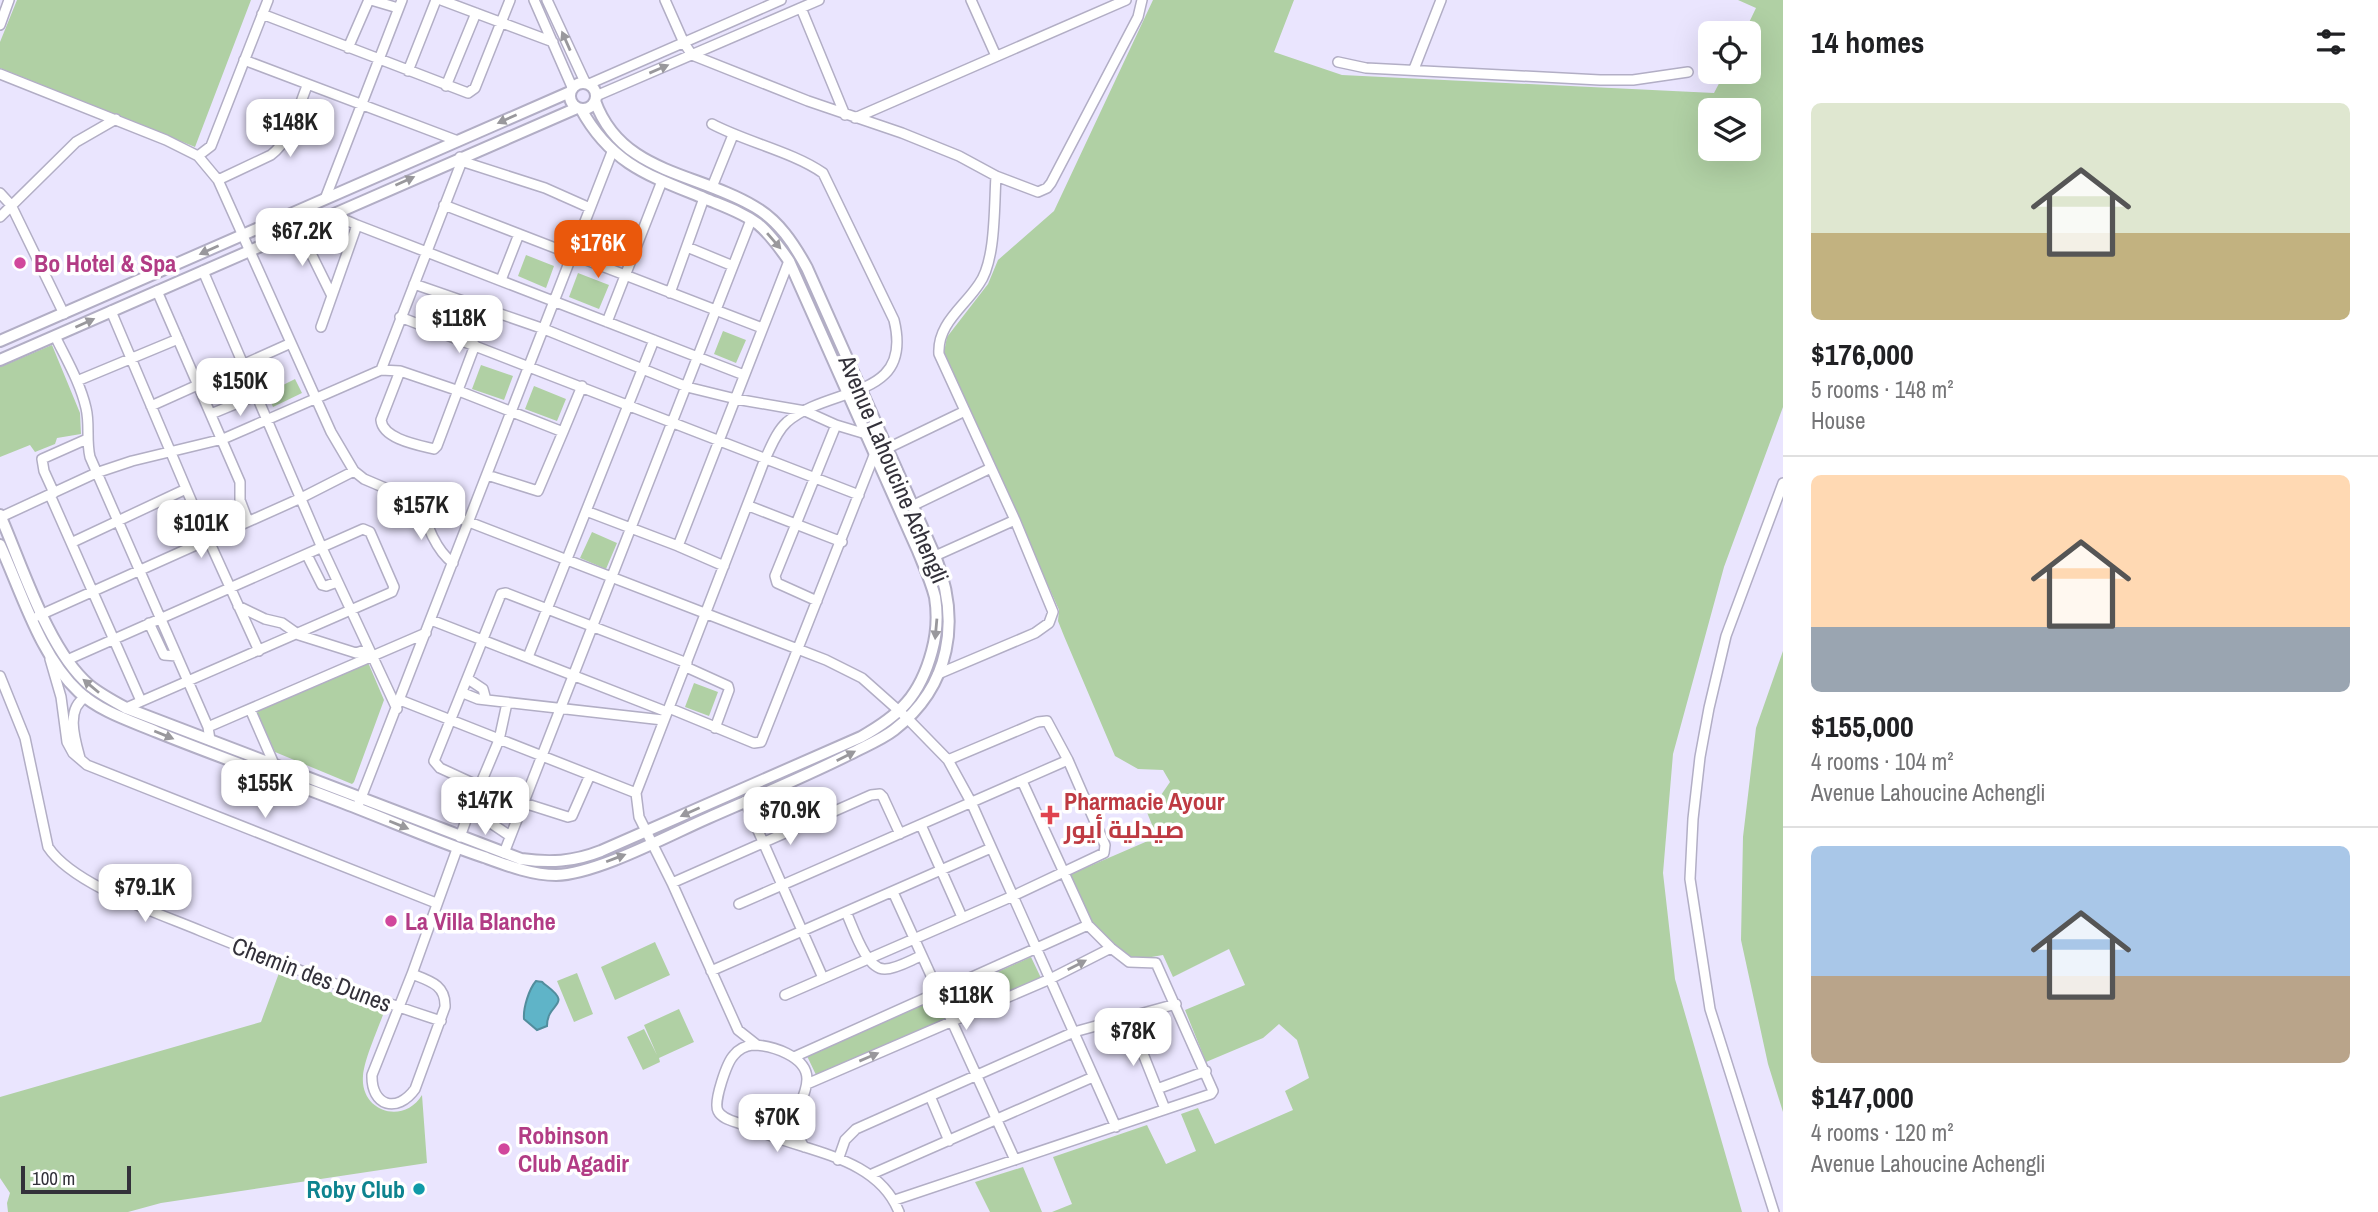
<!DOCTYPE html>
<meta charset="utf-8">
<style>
:root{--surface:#fff;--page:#f6f6f6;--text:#202124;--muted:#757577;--line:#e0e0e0;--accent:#ea580c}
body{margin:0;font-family:"Archivo Narrow",Cairo,sans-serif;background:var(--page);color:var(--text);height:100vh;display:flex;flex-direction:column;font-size:26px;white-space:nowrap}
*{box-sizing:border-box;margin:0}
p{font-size:23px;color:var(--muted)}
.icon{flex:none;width:38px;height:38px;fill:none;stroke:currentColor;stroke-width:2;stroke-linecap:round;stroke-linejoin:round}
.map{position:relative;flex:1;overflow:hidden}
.sheet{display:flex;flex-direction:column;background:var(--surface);width:595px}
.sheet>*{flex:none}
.tools{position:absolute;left:1698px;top:21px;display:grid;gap:14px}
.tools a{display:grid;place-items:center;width:63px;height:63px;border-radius:10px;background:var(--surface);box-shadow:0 7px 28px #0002;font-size:35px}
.scale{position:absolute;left:21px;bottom:18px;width:110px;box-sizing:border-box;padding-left:7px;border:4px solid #33313a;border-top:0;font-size:19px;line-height:24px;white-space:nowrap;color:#33313a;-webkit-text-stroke:5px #fff;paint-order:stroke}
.price{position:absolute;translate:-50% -60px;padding:0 16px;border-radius:14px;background:#fff;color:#222;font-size:23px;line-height:46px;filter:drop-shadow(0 2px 4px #0008)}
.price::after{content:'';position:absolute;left:50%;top:42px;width:21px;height:16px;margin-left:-10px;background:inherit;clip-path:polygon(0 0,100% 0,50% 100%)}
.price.current{background:var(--accent);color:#fff}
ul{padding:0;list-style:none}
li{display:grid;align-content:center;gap:14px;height:371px;padding:0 28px}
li+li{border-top:2px solid var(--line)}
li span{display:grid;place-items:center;height:217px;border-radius:10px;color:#555}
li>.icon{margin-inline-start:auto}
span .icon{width:126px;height:126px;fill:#fffc;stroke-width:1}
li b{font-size:30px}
h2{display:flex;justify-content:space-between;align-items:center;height:84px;padding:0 28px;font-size:30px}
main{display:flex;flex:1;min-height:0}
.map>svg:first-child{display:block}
</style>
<main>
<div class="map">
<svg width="1783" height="1212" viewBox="0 0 1783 1212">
<rect width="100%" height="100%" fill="#eae5fe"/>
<path fill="#b0d0a4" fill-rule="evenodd" d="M17,0H251L195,147L0,68V42Z
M1153,0H1294L1274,52L1342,75L1714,93L1725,72H1748V33H1744L1756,8L1738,0H1783V407L1724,567L1673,754L1663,873L1675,979L1742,1212H1052L1072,1204L1053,1157L1147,1125L1166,1164L1196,1151L1181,1114L1198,1108L1215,1144L1293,1110L1285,1091L1309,1078L1297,1040L1279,1024L1263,1038L1206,1062L1185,1010L1245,985L1229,949L1173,977L1163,955L1140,959L1128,956L1088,921L1069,875L1157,837L1144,805L1159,798L1170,782L1163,770L1138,769L1115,756L1064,636L1058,621L1059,610L944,352L947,337L988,284L998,260L1054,211ZM1710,110H1748V149H1710Z
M526,255L554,266L546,288L518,276Z
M578,273L609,285L599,309L569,297Z
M723,331L746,340L736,363L714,354Z
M52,345L80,413L81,434L57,438L55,444L35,452L30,445L0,457V367Z
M481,365L513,376L504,400L472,389Z
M295,379L302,393L273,407L267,393Z
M534,386L566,399L557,421L525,409Z
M592,532L617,543L606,569L580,558Z
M1783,651V1112L1768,1064L1741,940L1743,837L1756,728Z
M367,660L384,700L354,782L352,784L275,752L256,710Z
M694,683L718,692L709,716L685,707Z
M655,942L670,975L615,1000L601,967Z
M1031,957L1041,978L956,1015L946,995Z
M279,973L384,1012C378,1029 364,1060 363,1076C360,1112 404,1125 422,1095L427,1163L161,1203L128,1212H8L7,1203L10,1193L0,1178V1097L261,1022Z
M577,973L593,1014L574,1022L557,981Z
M937,998L947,1019L817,1077L807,1056Z
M679,1009L694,1042L659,1058L660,1062L643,1070L627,1037L644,1029L657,1055L644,1025Z
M1023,1167L1042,1212H990L975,1182Z"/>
<path fill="#5fb4c8" stroke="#528d9d" stroke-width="2" d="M536,981C547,983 538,980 547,986C573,1006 547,1002 547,1026L537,1030L524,1019C523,1008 529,989 536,981Z"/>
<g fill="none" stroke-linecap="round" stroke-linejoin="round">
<g stroke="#b2aec5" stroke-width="12">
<path id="minor" d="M441,0L553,42
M534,0L572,87
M547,0L585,82
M665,0L684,43L692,55L808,101L902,133L959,156L996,176L1038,192L1047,188L1051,183L1138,17L1142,0
M971,0L996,56
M801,8L845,115
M262,14L468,93L475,88L510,0
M0,25L9,0
M348,48L368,2L371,0L398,8
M244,60L458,141
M1338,62L1366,68L1600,80H1633L1688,72
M1414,69L1441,0
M408,71L436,0
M0,74L166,140L198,156L218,180L331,432L354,471L364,479L425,505L826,660L862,678L907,718L948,760L971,802L1116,1127
M589,84L781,0
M446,86L476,13
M596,96L819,0
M855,118L1126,0
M712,124C746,142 793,152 823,173L894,320C914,401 830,385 787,422C776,432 771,447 765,459L636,793L639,817L672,883L738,1030L757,1045
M198,156L211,146L268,0
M461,161L545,188L590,208
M218,180L271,155C291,140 298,108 307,86
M712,187L733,135
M0,193L11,205L64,314
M325,199L402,0
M444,205L762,328
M332,214L357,225L744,375
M0,217L76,142L116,119
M299,229L331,294
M687,247L733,266
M203,271L322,548L397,709
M501,280L519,234
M414,284L544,329L687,387L736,399L805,411L836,425L866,434
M157,291L240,482V500L248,521
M670,293L704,198
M111,311L199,519L259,651
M400,317L859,495
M607,322L662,181
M321,327L357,225
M55,336C66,359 80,382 86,408C90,424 86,440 90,457L208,727L210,740
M466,342L480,307
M381,370L400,371L459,391L563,432L582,386
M400,371L381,420C383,439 418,445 434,449L437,446L475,345
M77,381L178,339
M151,406L291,343
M211,414L257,395
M886,449L965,411
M487,475L538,491L563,432
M54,493L44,471L42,459L87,439
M50,495L141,701
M425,505C423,523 438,552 453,563
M749,506L842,542
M912,506L991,468
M586,511L678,546
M1,517L96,473L132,461L223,439L381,370L460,166V157
M73,542L186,489
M307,555L322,585L326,586L337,582
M935,556L1015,520
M724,566L678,546L789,261
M817,601L777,583L775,576L836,425
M238,606L265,619L282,623L299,635L356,653L368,649
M38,616L301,498L354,471
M431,620L667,712
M149,623L164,655L177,656
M528,657L654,340
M50,659L61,697L67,742L73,753L87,765L436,903
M67,660L363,529L370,532L394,587L392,592L126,708
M686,667L728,686L729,690L715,728
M938,674L1035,633L1049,623L1053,612L1015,520L939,354C937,324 964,307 979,284C996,261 994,206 996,176
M0,676L25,738L48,847C73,885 158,913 201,931C280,963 360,995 441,1021
M468,679L483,689L486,700
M463,693L478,699L663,720
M400,700L636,793
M669,708L754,743L761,742L875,453
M250,709L274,764
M208,727L426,633
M80,758C75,740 65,708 86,697
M479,786L440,768L434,761L501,594L506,593L687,663
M745,801L823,978
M359,803L612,152
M524,803L568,817L572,816L590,775
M470,809L499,740L507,703
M921,825L962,917
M460,837L470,809L510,836
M504,853L751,220
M672,883L871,795L880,794L883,797L900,834
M893,892L1015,1160
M739,904L1068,760
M846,912C853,927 866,970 885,969C896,969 911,960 921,956
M711,971L991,848
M412,974C430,981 446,985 445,1007L415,1089C397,1114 371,1106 372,1075L412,974L457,849
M785,995L1013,896L1104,853L1105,845L1068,760L1047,721L1038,722L948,760
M1128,1016L1165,1109
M752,1045C771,1045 807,1056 807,1079C807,1091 800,1104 796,1115C786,1142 760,1132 741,1124C733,1121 722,1119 718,1111C713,1102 727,1062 734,1055C739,1049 745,1046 752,1045Z
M794,1057L1088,925
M807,1084L1050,979L1111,948
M1157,1089L1206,1071
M930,1096L949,1141
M794,1120L796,1133L804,1147
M766,1134C814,1153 878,1159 899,1212
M838,1160L845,1140L856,1129L1074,1032L1176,1004
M872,1174L1093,1077
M895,1200L1211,1094L1213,1091L1156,963L1129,962L1111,948L1088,925L1022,781
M1774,1212L1710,1009L1690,879L1693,819L1700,757L1709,708L1726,636L1783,483"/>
</g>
<g stroke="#b2aec5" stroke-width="14">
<path id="tertiary" d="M570 96a13 13 0 1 1 26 0a13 13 0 1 1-26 0Z
M0,341L570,92
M0,360L577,108
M0,515C22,565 48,650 89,685C100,694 113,701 126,708L521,859C550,863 573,862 601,851L861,737C900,715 920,696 932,651C937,633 938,616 935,597C931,581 924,566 918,551L789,261C780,248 770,234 758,224C742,212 723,206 704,198C650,176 611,164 581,109
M0,545C22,593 40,656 79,692C101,712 131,721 157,732C219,757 282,779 344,803C391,821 436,841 484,857C506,865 532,875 556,875C597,874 669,835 708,818C756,797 804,777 850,754C865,746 881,740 894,730C951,686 961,620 935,556L807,268C794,244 779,221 755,207C697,172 621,174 595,101"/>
</g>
<use href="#minor" stroke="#fff" stroke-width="9"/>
<use href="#tertiary" stroke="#fff" stroke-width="10"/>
</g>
<defs><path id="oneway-solid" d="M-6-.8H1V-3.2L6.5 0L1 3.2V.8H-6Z" transform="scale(1.75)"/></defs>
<g fill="#99989c">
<use href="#oneway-solid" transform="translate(566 41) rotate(-114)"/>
<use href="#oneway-solid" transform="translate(659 69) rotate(-23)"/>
<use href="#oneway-solid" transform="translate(507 119) rotate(156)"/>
<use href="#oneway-solid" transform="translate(405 181) rotate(-24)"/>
<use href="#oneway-solid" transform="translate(774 241) rotate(49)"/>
<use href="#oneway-solid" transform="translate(209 250) rotate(156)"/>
<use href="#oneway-solid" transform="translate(85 323) rotate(-24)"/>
<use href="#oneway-solid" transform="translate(936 629) rotate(95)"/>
<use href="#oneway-solid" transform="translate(91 686) rotate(-140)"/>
<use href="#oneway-solid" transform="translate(164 735) rotate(22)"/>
<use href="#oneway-solid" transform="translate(846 756) rotate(-27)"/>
<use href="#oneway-solid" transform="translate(690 812) rotate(156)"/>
<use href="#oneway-solid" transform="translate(399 825) rotate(22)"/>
<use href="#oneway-solid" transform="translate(616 858) rotate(-21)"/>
<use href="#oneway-solid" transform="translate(1077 965) rotate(-27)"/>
<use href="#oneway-solid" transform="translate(869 1057) rotate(-23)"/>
</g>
<g fill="#d1479c" stroke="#fff" stroke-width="2.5">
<circle cx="20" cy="263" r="7"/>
<circle cx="391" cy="921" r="7"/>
<circle cx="504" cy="1149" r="7"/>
</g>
<path fill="#e0444e" stroke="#fff" stroke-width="2.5" d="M1046.5 804.5h7v7h7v7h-7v7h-7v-7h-7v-7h7z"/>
<circle fill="#0f9aa8" stroke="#fff" stroke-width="2.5" cx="419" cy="1189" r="7"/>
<g text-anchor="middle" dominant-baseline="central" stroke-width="7" stroke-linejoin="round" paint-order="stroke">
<g font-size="24" font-weight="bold" fill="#b23c85" stroke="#fff" text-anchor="start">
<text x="34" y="263">Bo Hotel &amp; Spa</text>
<text x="405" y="921">La Villa Blanche</text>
<text x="518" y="1135">Robinson<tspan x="518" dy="28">Club Agadir</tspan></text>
</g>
<g font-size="24" fill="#33313a" stroke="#fff">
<text transform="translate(894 469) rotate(67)">Avenue Lahoucine Achengli</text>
<text transform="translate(312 974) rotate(21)">Chemin des Dunes</text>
</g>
<g font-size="24" font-weight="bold" fill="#be3a42" stroke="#fff" text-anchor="start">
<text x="1064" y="801">Pharmacie Ayour<tspan x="1064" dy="28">صيدلية أيور</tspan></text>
</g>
<g font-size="24" font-weight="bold" fill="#0d838f" stroke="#fff" text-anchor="end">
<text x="405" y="1189">Roby Club</text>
</g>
</g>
</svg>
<div class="tools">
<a><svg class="icon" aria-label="locate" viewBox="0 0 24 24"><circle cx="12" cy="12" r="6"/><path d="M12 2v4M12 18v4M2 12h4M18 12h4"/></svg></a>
<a><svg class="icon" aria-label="layers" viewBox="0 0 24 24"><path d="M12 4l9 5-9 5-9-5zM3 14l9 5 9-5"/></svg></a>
</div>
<div class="scale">100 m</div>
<b class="price" style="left:290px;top:159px">$148K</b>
<b class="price" style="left:302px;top:268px">$67.2K</b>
<b class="price current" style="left:598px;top:280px">$176K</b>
<b class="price" style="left:459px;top:355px">$118K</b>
<b class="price" style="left:240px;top:418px">$150K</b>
<b class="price" style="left:421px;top:542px">$157K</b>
<b class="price" style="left:201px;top:560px">$101K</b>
<b class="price" style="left:265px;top:820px">$155K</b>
<b class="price" style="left:485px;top:837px">$147K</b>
<b class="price" style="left:790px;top:847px">$70.9K</b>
<b class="price" style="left:145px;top:924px">$79.1K</b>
<b class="price" style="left:966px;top:1032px">$118K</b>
<b class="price" style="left:1133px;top:1068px">$78K</b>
<b class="price" style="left:777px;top:1154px">$70K</b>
</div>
<section class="sheet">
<h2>14 homes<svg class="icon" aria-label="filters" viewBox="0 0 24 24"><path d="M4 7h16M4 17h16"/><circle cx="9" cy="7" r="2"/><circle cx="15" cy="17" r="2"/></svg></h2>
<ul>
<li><span style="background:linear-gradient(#dfe7d0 60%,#c2b280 0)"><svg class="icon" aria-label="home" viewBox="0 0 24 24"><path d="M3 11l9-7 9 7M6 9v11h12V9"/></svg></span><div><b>$176,000</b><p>5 rooms · 148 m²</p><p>House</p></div></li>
<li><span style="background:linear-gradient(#ffd9b3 70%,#9aa5b1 0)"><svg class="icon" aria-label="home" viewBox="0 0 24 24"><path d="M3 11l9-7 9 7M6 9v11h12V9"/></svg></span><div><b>$155,000</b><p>4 rooms · 104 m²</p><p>Avenue Lahoucine Achengli</p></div></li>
<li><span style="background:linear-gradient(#a9c7e8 60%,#b9a48a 0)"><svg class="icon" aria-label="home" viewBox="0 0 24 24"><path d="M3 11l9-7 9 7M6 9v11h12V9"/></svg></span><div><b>$147,000</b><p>4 rooms · 120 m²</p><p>Avenue Lahoucine Achengli</p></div></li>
</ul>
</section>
</main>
